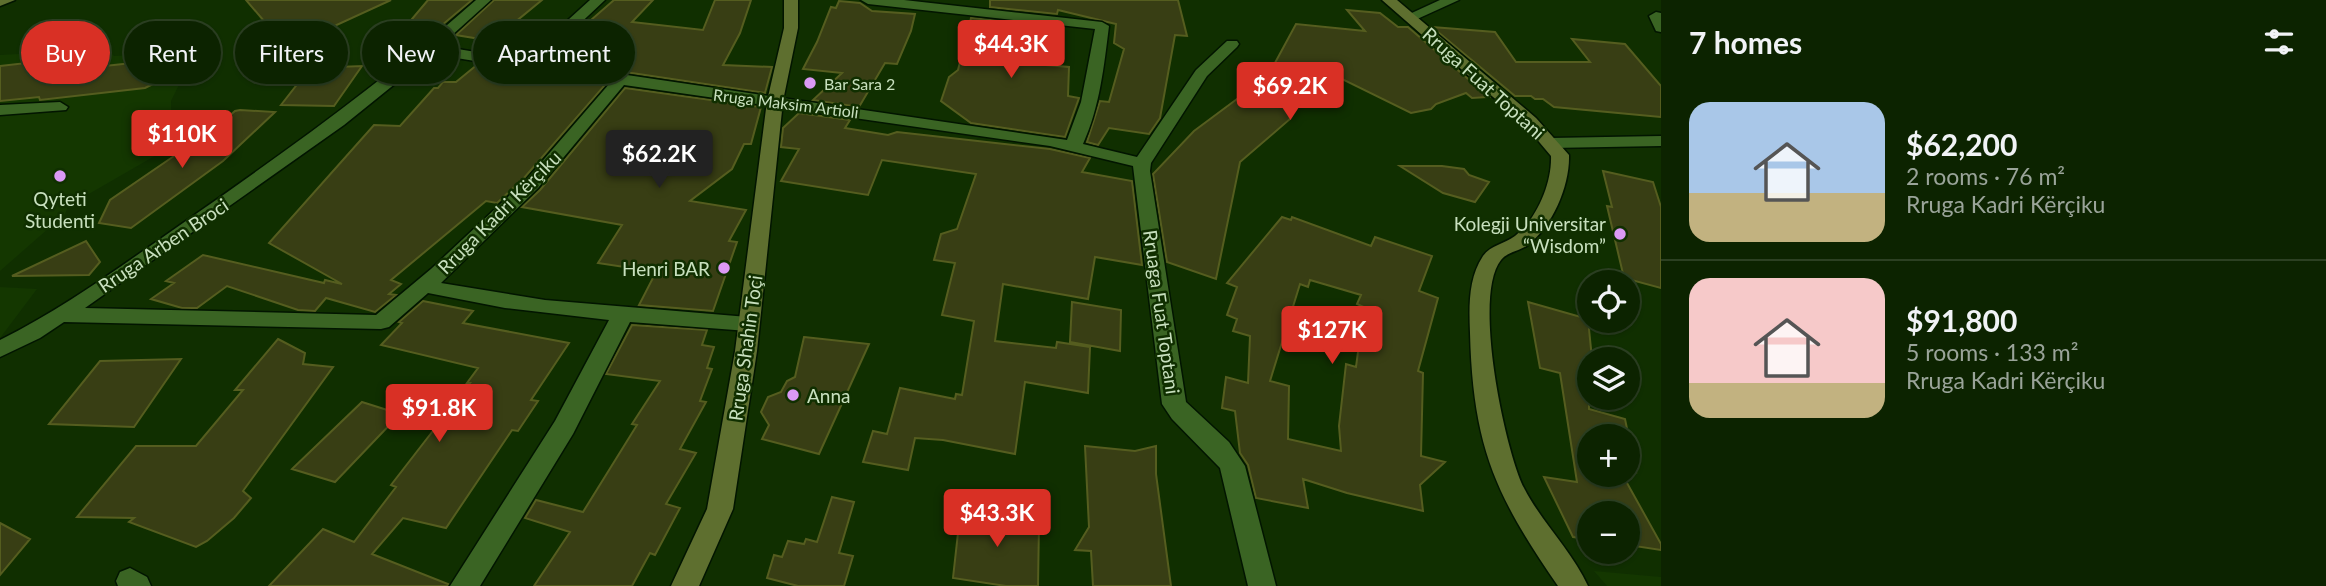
<!DOCTYPE html>
<meta charset="utf-8">
<style>
:root{--surface:#0c2300;--page:#152b0a;--text:#f1f3f6;--muted:#9aa499;--line:#2c4022;--accent:#d93025}
body{margin:0;font-family:Lato,sans-serif;background:var(--page);color:var(--text);height:100vh;display:flex;flex-direction:column;font-size:26px;white-space:nowrap}
*{box-sizing:border-box;margin:0}
p{font-size:23px;color:var(--muted)}
.icon{flex:none;width:38px;height:38px;fill:none;stroke:currentColor;stroke-width:2;stroke-linecap:round;stroke-linejoin:round}
.map{position:relative;flex:1;overflow:hidden}
.sheet{display:flex;flex-direction:column;background:var(--surface);width:665px}
.sheet>*{flex:none}
.top-card{position:absolute;left:21px;top:21px;width:665px;height:63px;display:flex;gap:14px}
.buttons{position:absolute;left:1577px;top:270px;display:grid;gap:14px}
.buttons a{display:grid;place-items:center;width:63px;height:63px;border-radius:50%;background:var(--surface);box-shadow:0 2px 5px #0004,0 0 0 2px var(--line);font-size:35px}
.price{position:absolute;translate:-50% -60px;padding:0 16px;border-radius:7px;background:var(--accent);color:#fff;font-size:23px;line-height:46px;filter:drop-shadow(0 2px 4px #0008)}
.price::after{content:'';position:absolute;left:50%;top:42px;width:21px;height:16px;margin-left:-10px;background:inherit;clip-path:polygon(0 0,100% 0,50% 100%)}
.price.selected{background:#222;color:#fff}
ul{padding:0;list-style:none}
li{display:flex;align-items:center;gap:21px;height:175px;padding:0 28px}
li+li{border-top:2px solid var(--line)}
li span{display:grid;place-items:center;flex:none;width:196px;height:140px;border-radius:21px;color:#555}
li>.icon{margin-inline-start:auto}
span .icon{width:84px;height:84px;fill:#fffc;stroke-width:1}
li b{font-size:30px}
h2{display:flex;justify-content:space-between;align-items:center;height:84px;padding:0 28px;font-size:30px}
.pill{padding:0 24px;border-radius:32px;background:var(--surface);box-shadow:0 2px 5px #0004,0 0 0 2px var(--line);font-size:24px;line-height:63px}
.pill.selected{background:var(--accent);color:#fff}
main{display:flex;flex:1;min-height:0}
.map>svg:first-child{display:block}
</style>
<main>
<div class="map">
<svg width="1661" height="586" viewBox="0 0 1661 586">
<rect width="100%" height="100%" fill="#102f00"/>
<path fill="#143700" d="M107,49L114,56L195,52L171,101L172,146L68,206L65,214L0,271V55Z
M0,287L37,289L0,338Z
M1594,571L1661,577V586H1607Z"/>
<path fill="#383e14" stroke="#555d1f" stroke-width="2" fill-rule="evenodd" d="M246,0H391L247,66L264,21Z
M428,0H472L435,31L406,26Z
M494,0H542L492,41L456,35Z
M614,0H653L632,22L703,30L715,0H751L740,33L723,65L772,67L765,93L545,60Z
M990,0H1178L1187,36L1175,35L1160,118L1149,134L1109,128L1098,145L1087,142L1100,101L1109,102L1124,49L1114,43L1116,24L1058,10L1057,14L990,7Z
M839,1L860,3L872,11L915,14L911,31L897,64L885,63L859,107L813,100L842,73L803,69L817,42L831,7L836,8Z
M1347,10L1380,13L1398,27H1408L1489,97L1472,98L1466,93L1436,104L1431,109L1411,113L1330,73L1317,96L1283,87L1290,119L1240,162L1216,279L1167,262L1153,174L1194,131L1237,99L1250,101L1269,74L1296,24L1365,31Z
M971,18L1054,27L1046,65L1069,67L1068,96L1079,98L1065,137L971,123L941,101L949,77L958,70Z
M1432,27L1495,32L1516,62H1590L1572,39L1625,44L1661,86V117L1554,107L1543,99H1535L1531,96H1515Z
M524,28L550,32L523,57L493,52Z
M25,56L61,67L58,71L151,61L182,70L145,88L40,100L39,97L0,101V66L27,63Z
M478,64L605,85L524,178L497,203L486,201L391,280L401,284L389,294L396,295L375,312L326,298L315,311L298,310L227,286L197,308H182L151,299L174,283L166,281L203,255L324,283L325,280L342,284L269,243L374,125L400,126L434,88H438L443,82H456Z
M362,66L334,106L281,105L310,68Z
M625,88L761,107L751,144H744L732,169L690,201L746,210L729,241L737,242L713,311L639,305L654,276L649,275L651,271L598,263L622,225L522,207L540,190Z
M240,110L275,112L223,161L131,228L99,223L110,200L177,154L185,155L235,111Z
M799,113L850,120L845,128L888,135L897,132L1050,149L1090,158L1082,172L1132,181L1142,265L1095,257L1088,299L1003,284L995,341L1056,348L1057,342L1090,347L1088,393L1025,382L1015,454L943,440L915,438L908,470L863,462L873,431L887,434L900,388L955,399L956,394L962,395L974,321L942,315L955,263L934,260L941,234L957,229L976,174L882,160L868,195L781,181L799,149L781,147L783,128Z
M1400,166H1442L1464,169L1469,175L1489,182L1475,202L1443,193Z
M1603,171L1653,182L1661,207V288L1624,278L1607,206L1612,207Z
M1282,217L1291,220L1292,217L1371,246L1375,237L1432,256L1419,291L1438,298L1418,371L1423,373L1421,456L1445,462L1420,485L1423,511L1347,493L1303,479L1308,508L1256,498L1248,465L1240,453L1235,411L1222,408L1226,377L1248,383L1250,336L1233,331L1237,319L1227,315L1237,287L1227,283ZM1310,280L1361,295L1357,304L1364,307L1356,367L1346,364L1339,426L1341,451L1288,439L1289,386L1270,381L1300,284L1308,287Z
M86,241L100,262L89,275L12,276Z
M423,301L473,311L463,323L569,343L531,400L538,401L518,431L512,430L446,528L403,518L372,554L448,584L447,586H269L323,529L354,542L396,487L391,485L470,383H467L478,368L381,345L402,323L399,322Z
M1072,302L1121,310L1120,351L1070,342Z
M1528,302L1588,319L1592,359H1589V409L1625,419L1636,472L1628,469V436H1589V474H1622L1661,544V550L1628,545V513H1589V539L1573,537L1544,477L1577,482L1560,373L1540,368Z
M632,325L707,330L702,345L714,347L707,368L712,369L700,401L706,402L680,449L696,453L666,504L680,508L655,555L650,553L632,586H534L570,532L525,518L536,500L583,512L637,425L632,424L660,381L606,374Z
M804,337L869,344L819,454L762,439L769,425L761,412L768,397L781,392L787,381L795,377Z
M278,339L305,353L303,364L333,367L243,491L251,498L234,518L207,541L196,547L129,522L134,518L77,517L136,446H196L243,390H235Z
M181,359L134,427L49,424L100,361Z
M362,402L400,414L335,482L292,469Z
M1085,446L1135,451L1156,446V474L1171,586H1093L1091,551L1075,550L1089,527Z
M832,497L854,502L839,553L853,556L844,586H798L767,578L774,555L782,557L788,541L804,544L806,539L817,542Z
M961,506L1004,512V517L1039,523L1038,586H1006L953,578Z
M0,523L30,539L0,575Z"/>
<g fill="none" stroke-linecap="round" stroke-linejoin="round">
<g stroke="#021500" stroke-width="3">
<path id="street" d="M476,0H491L440,46L524,60L590,0H605L539,62L1067,140L1081,102L1095,29L868,4L861,0H904L1102,22L1109,26C1104,66 1100,106 1083,144L1137,157L1196,70L1227,41H1237L1239,44L1237,47L1207,76L1151,163L1150,171L1186,402L1229,442L1245,466L1276,586H1248L1220,468L1172,419L1162,404L1133,166L1050,146L624,85L538,188L441,283L545,300L748,317L756,319L759,324L756,329L748,331L630,322L573,434L480,586H450L555,421L609,320L505,308L428,293L389,327L381,329L64,322L40,338L0,357V340C68,306 131,259 193,216C292,147 385,80 476,0ZM432,54L610,83L526,180L431,269L376,315L85,308L344,125Z
M1440,0H1459L1415,20L1410,21L1403,17Z
M1656,12L1661,13V32L1656,31L1649,16Z
M60,102L68,107L66,110L0,115V105Z
M1661,136V146L1551,148L1542,143L1551,138Z
M130,568L147,577L151,586H118L116,581L120,572Z"/>
</g>
<g stroke="#021500" stroke-width="3">
<path id="secondary" d="M0,0H15L0,6Z
M784,0H798V28L783,101L757,351L733,509L699,586H671L707,509L735,351L767,101L784,28Z
M1382,0H1397L1536,118L1569,155C1570,185 1553,226 1528,245C1520,251 1507,252 1501,260C1472,295 1505,450 1524,488C1542,523 1572,551 1588,586H1558C1495,495 1473,446 1470,333C1469,308 1468,278 1483,256C1491,245 1504,244 1515,236C1537,219 1552,183 1551,156L1524,124Z"/>
</g>
<use href="#street" fill="#3a6423" fill-rule="evenodd"/>
<use href="#secondary" fill="#5e6f2f" fill-rule="evenodd"/>
</g>
<g fill="#db99f5" stroke="#102f00" stroke-width="2.5">
<circle cx="810" cy="83" r="7"/>
<circle cx="60" cy="176" r="7"/>
<circle cx="1620" cy="234" r="7"/>
<circle cx="724" cy="268" r="7"/>
<circle cx="793" cy="395" r="7"/>
</g>
<g text-anchor="middle" dominant-baseline="central" stroke-width="5" stroke-linejoin="round" paint-order="stroke">
<g font-size="16" fill="#c8e0be" stroke="#102f00" text-anchor="start">
<text x="824" y="83">Bar Sara 2</text>
</g>
<g font-size="16" fill="#c8e0be" stroke="#102f00">
<text transform="translate(786 103) rotate(7)">Rruga Maksim Artioli</text>
</g>
<g font-size="19" fill="#c8e0be" stroke="#102f00">
<text transform="translate(1484 83) rotate(42)">Rruga Fuat Toptani</text>
<text transform="translate(499 212) rotate(-45)">Rruga Kadri Kërçiku</text>
<text transform="translate(163 245) rotate(-34)">Rruga Arben Broci</text>
<text transform="translate(1162 312) rotate(82)">Rruaga Fuat Toptani</text>
<text transform="translate(745 348) rotate(-82)">Rruga Shahin Toçi</text>
</g>
<g font-size="19" fill="#c8e0be" stroke="#102f00" text-anchor="end">
<text x="60" y="198" text-anchor="middle">Qyteti<tspan x="60" dy="22">Studenti</tspan></text>
<text x="1606" y="223">Kolegji Universitar<tspan x="1606" dy="22">“Wisdom”</tspan></text>
<text x="710" y="268">Henri BAR</text>
<text x="807" y="395" text-anchor="start">Anna</text>
</g>
</g>
</svg>
<div class="buttons">
<a><svg class="icon" aria-label="locate" viewBox="0 0 24 24"><circle cx="12" cy="12" r="6"/><path d="M12 2v4M12 18v4M2 12h4M18 12h4"/></svg></a>
<a><svg class="icon" aria-label="layers" viewBox="0 0 24 24"><path d="M12 4l9 5-9 5-9-5zM3 14l9 5 9-5"/></svg></a>
<a>+</a>
<a>−</a>
</div>
<b class="price" style="left:1011px;top:80px">$44.3K</b>
<b class="price" style="left:1290px;top:122px">$69.2K</b>
<b class="price" style="left:182px;top:170px">$110K</b>
<b class="price selected" style="left:659px;top:190px">$62.2K</b>
<b class="price" style="left:1332px;top:366px">$127K</b>
<b class="price" style="left:439px;top:444px">$91.8K</b>
<b class="price" style="left:997px;top:549px">$43.3K</b>
<div class="top-card">
<a class="pill selected">Buy</a>
<a class="pill">Rent</a>
<a class="pill">Filters</a>
<a class="pill">New</a>
<a class="pill">Apartment</a>
</div>
</div>
<section class="sheet">
<h2>7 homes<svg class="icon" aria-label="filters" viewBox="0 0 24 24"><path d="M4 7h16M4 17h16"/><circle cx="9" cy="7" r="2"/><circle cx="15" cy="17" r="2"/></svg></h2>
<ul>
<li><span style="background:linear-gradient(#a9c7e8 65%,#c2b280 0)"><svg class="icon" aria-label="home" viewBox="0 0 24 24"><path d="M3 11l9-7 9 7M6 9v11h12V9"/></svg></span><div><b>$62,200</b><p>2 rooms · 76 m²</p><p>Rruga Kadri Kërçiku</p></div></li>
<li><span style="background:linear-gradient(#f6c9c9 75%,#c2b280 0)"><svg class="icon" aria-label="home" viewBox="0 0 24 24"><path d="M3 11l9-7 9 7M6 9v11h12V9"/></svg></span><div><b>$91,800</b><p>5 rooms · 133 m²</p><p>Rruga Kadri Kërçiku</p></div></li>
</ul>
</section>
</main>
